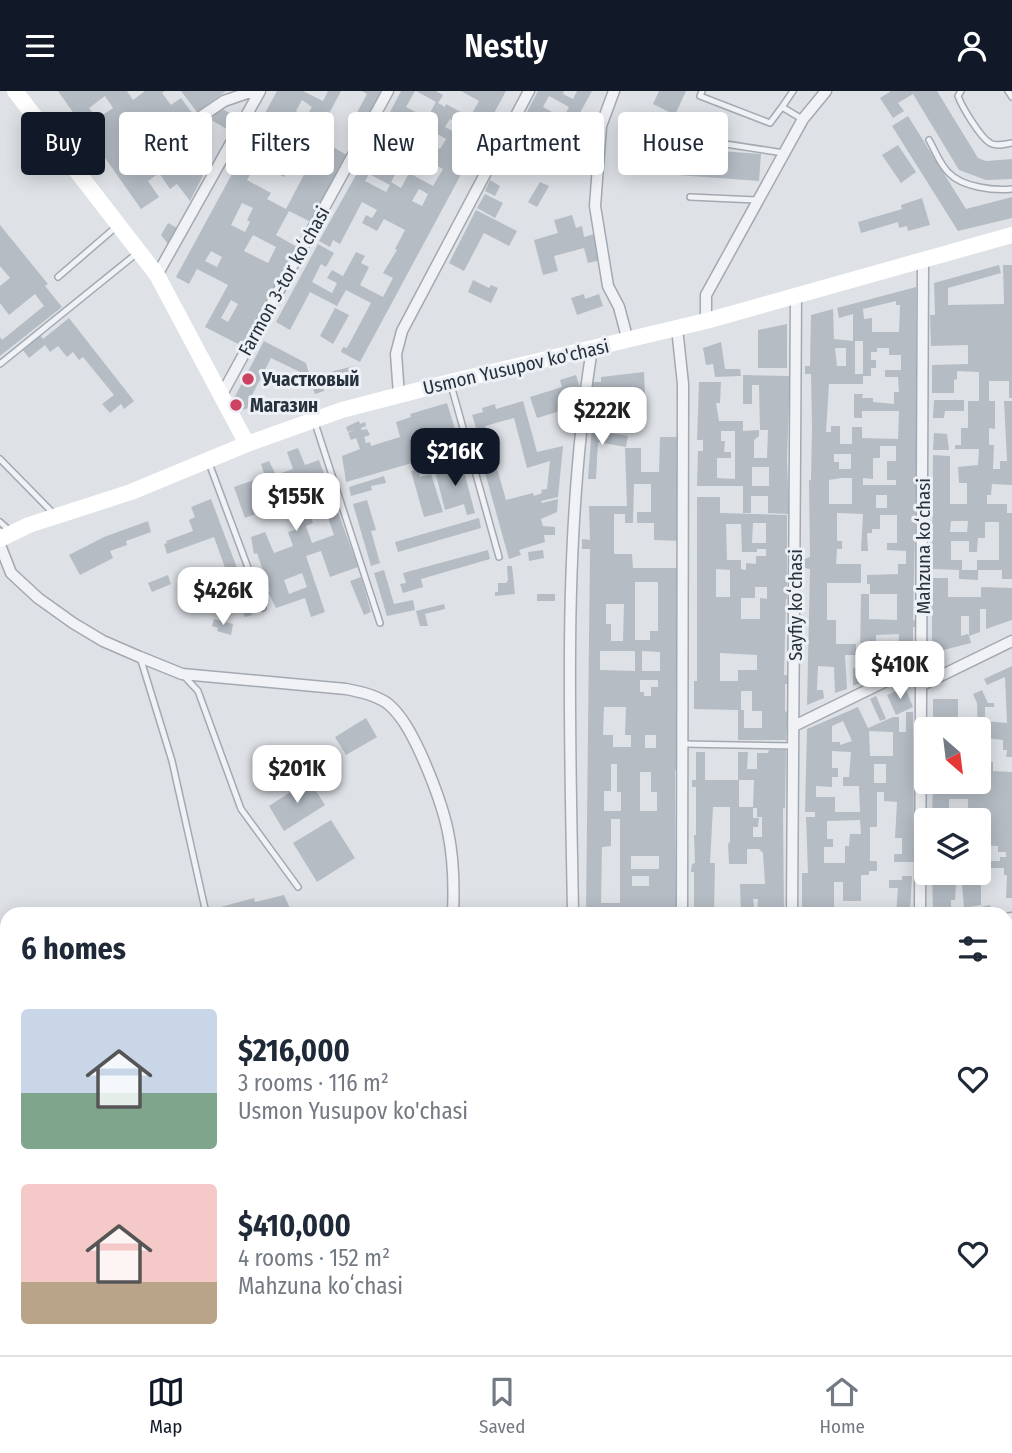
<!DOCTYPE html>
<meta charset="utf-8">
<style>
:root{--surface:#fff;--page:#f2f2f3;--text:#1f2937;--muted:#747a83;--line:#e0e1e3;--accent:#111827}
body{margin:0;font-family:"Fira Sans Condensed",sans-serif;background:var(--page);color:var(--text);height:100vh;display:flex;flex-direction:column;font-size:26px;white-space:nowrap}
*{box-sizing:border-box;margin:0}
p{font-size:23px;color:var(--muted)}
.icon{flex:none;width:38px;height:38px;fill:none;stroke:currentColor;stroke-width:2;stroke-linecap:round;stroke-linejoin:round}
.map{position:relative;flex:1;overflow:hidden}
.drawer{position:absolute;left:0px;top:816px;width:1013px;height:450px;display:flex;flex-direction:column;background:var(--surface);border-radius:21px 21px 0 0;box-shadow:0 4px 18px #0003}
.drawer>*{flex:none}
.guide{position:absolute;left:21px;top:21px;width:971px;height:63px;display:flex;gap:14px}
.needle{width:46px;rotate:152deg}
.fabs{position:absolute;left:914px;top:626px;display:grid;gap:14px}
.fabs a{display:grid;place-items:center;width:77px;height:77px;border-radius:7px;background:var(--surface);box-shadow:0 4px 18px #0003;font-size:35px}
.price{position:absolute;translate:-50% -60px;padding:0 16px;border-radius:14px;background:#fff;color:#222;font-size:23px;line-height:46px;filter:drop-shadow(0 2px 4px #0008)}
.price::after{content:'';position:absolute;left:50%;top:42px;width:21px;height:16px;margin-left:-10px;background:inherit;clip-path:polygon(0 0,100% 0,50% 100%)}
.price.on{background:var(--accent);color:#fff}
ul{padding:0;list-style:none}
li{display:flex;align-items:center;gap:21px;height:175px;padding:0 21px}
li span{display:grid;place-items:center;flex:none;width:196px;height:140px;border-radius:7px;color:#555}
li>.icon{margin-inline-start:auto}
span .icon{width:84px;height:84px;fill:#fffc;stroke-width:1}
li b{font-size:30px}
h2{display:flex;justify-content:space-between;align-items:center;height:84px;padding:0 21px;font-size:30px}
.tag{padding:0 24px;border-radius:7px;background:var(--surface);box-shadow:0 4px 18px #0003;font-size:24px;line-height:63px}
.tag.on{background:var(--accent);color:#fff}
header{display:flex;justify-content:space-between;align-items:center;height:91px;padding:0 21px;background:var(--accent);color:#fff;font-size:32px;font-weight:600}
.menu{display:flex;justify-content:space-around;align-items:center;height:98px;border-top:2px solid var(--line);background:var(--surface);font-size:19px;color:var(--muted)}
.menu a{display:grid;justify-items:center;gap:4px}
.menu .on{color:var(--accent)}
.map>svg:first-child{display:block}
</style>
<header><svg class="icon" aria-label="menu" viewBox="0 0 24 24"><path d="M4 6h16M4 12h16M4 18h16"/></svg>Nestly<svg class="icon" aria-label="person" viewBox="0 0 24 24"><circle cx="12" cy="8" r="4"/><path d="M4 21q1-7 8-7t8 7"/></svg></header>
<div class="map">
<svg width="1012" height="1264" viewBox="0 0 1012 1264">
<rect width="100%" height="100%" fill="#dee2e7"/>
<path fill="#c5d1bf" d="M0,1091L7,1101V1258H353L351,1264H0Z"/>
<path fill="#b5bcc4" fill-rule="evenodd" d="M58,0H127L133,9L145,0H165L162,2L171,14L181,7L193,23L152,50L148,44L125,60L141,83L161,69L158,66L189,44L196,54L176,68L184,79L193,62L210,71L190,110L177,93L170,98L159,82L148,90L159,106L141,118ZM105,5L113,17L97,28L89,17Z
M181,0H226L197,21Z
M277,0H303L323,10L328,0H341L311,56L324,63L329,54L347,64L311,131L289,120L276,144L297,156L244,256L205,236L228,194L197,178L189,193L176,186ZM302,9L312,16L306,26L296,20ZM300,30L311,36L297,61L318,72L316,75L310,72L286,118L267,108L271,102L247,89L252,80L261,84L265,76L284,86L297,61L280,52L288,35L295,39ZM242,112L253,117L247,129L250,131L245,141L231,134ZM253,144L276,156L268,172L244,160ZM211,160L222,166L217,176L205,170ZM231,209L238,213L228,231L221,227Z
M362,0H382L364,35L353,29L367,3Z
M401,0H415L406,16L427,27L436,11L416,0H436L443,4L438,12L445,16L446,13L470,26L479,10L461,0H506L360,271L341,261L343,256L347,257L371,212L346,199L337,215L310,201L290,239L276,231L318,153L334,162L326,176L321,173L312,191L332,202L337,192L327,187L332,179L343,185L356,161L365,165L361,172L369,176L360,194L383,206L393,187L383,182L397,159L395,158L405,139L384,128L377,140L362,132L366,124L372,127L377,119L362,111L340,153L333,149L330,156L319,150L375,50L391,58L381,77L387,80L389,76L397,80L391,91L401,97L409,82L433,95L443,78L378,44ZM450,28L465,36L460,44L445,36ZM432,40L446,48L440,58L426,50ZM369,83L390,94L386,101L365,90ZM419,98L428,103L422,115L412,110Z
M538,0H564L563,3L573,8L577,0H592L553,71L512,49ZM549,5L569,16L560,33L548,27L552,21L543,16ZM535,32L554,43L546,58L535,52L539,44L530,40Z
M659,0H686L675,24L653,13Z
M891,0H937L978,67L986,70L1012,68V88L986,89L959,79L913,3L898,12L904,20L893,27L880,7Z
M219,16L235,25L227,38L211,29Z
M908,25L966,118L1012,106V127L958,140L892,35Z
M625,53L761,63L759,90L623,80Z
M898,54L916,81L901,92L882,64Z
M490,89L500,95L495,105L485,100Z
M540,91L549,95L537,116L528,111Z
M485,103L503,112L495,127L477,117Z
M922,107L930,134L908,140L907,135L899,137L898,131L861,142L858,131L902,118L901,114Z
M476,119L517,140L509,155L484,142L464,180L449,172Z
M572,124L576,137L582,135L584,146L594,143L601,169L588,172L584,157L554,165L558,180L543,184L534,149L558,142L554,129Z
M168,132L177,137L168,153L161,144Z
M0,134L48,193L45,195L62,216L0,265V246L2,249L44,215L35,203L9,224L0,212V195L10,187L0,175Z
M999,174L1001,182L948,197V214L1004,213L1003,174H1012V307H1009V290H989V310H995V338L989,337V354H994L993,378H1000V370H1007L1004,310H1012V394L992,393L991,404H987V413H1007V422H1012V488H1002V479H978V489L959,488V479L932,478L933,364L950,365V413H967V392H959L958,376L978,374L979,358H955V354H961V337H968V310H979V281L957,280V288L954,289V302H932V274L968,273V254L931,255L930,224H935L934,192ZM951,430H968L967,441H950ZM985,431H999V469H977V479H962V469H951V450H969V461H977L978,447H985Z
M473,189L489,197L491,194L498,197L491,212L468,201Z
M916,196L917,355L913,529L916,530V536H913V569L853,595V577L867,578L888,568L898,569L899,543L876,544V563H868L869,566H860L861,503H869V528L897,529V503H870V493H867V484L898,483V473H906V460L887,459V452H897V424H880V438H872V442H867L868,460H861L863,423L837,422V450H842V458H837L836,473H861V492H827V529H836V553H856V564H845L847,598L835,602L834,576L818,575L817,599H823L824,607L807,614L810,478L805,477V468L810,466L809,389H811L812,336L811,283H805V275H810L811,224L833,218L834,248L853,250V223L839,227L837,217ZM896,210V214H900L899,241H872V227L864,228L863,218ZM855,250H863V285H871V277H876V269H871V261H877V257H889V264H901V279H885V286H898L899,301H894V313L873,311V307H862L863,303H854V327H862V320H899L898,348L862,347V336H852V353H840V335H831V341H826L829,293H863V283H855ZM835,257H846V275H837ZM880,355H896V370H887V389H896V394H863V387L873,388V367H880ZM834,363H851V378H839V371H834ZM841,387H852V413H829V389ZM876,404H887V417H876Z
M584,203L585,208L599,203L603,215L577,224L571,207Z
M335,217L349,224L333,253L320,245Z
M69,227L134,310L124,318L121,313L110,322L102,313L114,304L83,266L79,269L73,261L67,266L58,255L50,261L45,254L29,267L22,258L40,244L43,248Z
M787,233V277H758V239Z
M264,250L306,272L310,286L354,275L359,295L351,297L348,287L323,293L324,300L315,303L312,294L303,296L300,281L271,267L251,306L261,312L243,319L231,313Z
M721,251L725,278H740L741,285L715,286L713,273L706,274L703,257Z
M644,281L645,303L593,305V291H601V286Z
M576,284L581,299L572,301L577,315L537,327L530,306L562,296L560,289Z
M743,284L790,285L787,367L789,423L768,422V405H751V422H743V395H697L698,360H703V349H697L699,291H721L720,312H716L719,330H743V340L759,339V345L754,349V367H767L768,339H760L759,294H752V313H743ZM721,340H735V388L717,387V367H731V361H724L725,350H721ZM752,376H769V395H752Z
M632,304L633,309L601,310V306Z
M934,309H964V320H945L944,327H933Z
M523,310L537,361L563,355L558,406L541,410L542,412L558,408L557,421L541,428L543,435L555,436V444H544L545,451L519,459L521,464L509,468L473,338L476,337L472,324L483,321L482,317L495,313L496,318ZM514,327L527,377L550,370L547,398L541,399L542,402L534,405L533,402L506,409L485,335Z
M447,312L461,358L346,391L342,365L360,358L356,347L351,349L348,342L354,339L348,341L346,336L359,330L360,333L365,331L366,335L361,337L362,339L367,338L370,344L364,346L366,352L370,351L371,355L400,346L396,331L411,326L410,323Z
M592,334H599V340L628,345L626,356L598,351L596,388H588Z
M934,342L947,343L949,359H933Z
M660,346H679L681,450L654,449V432H637V421H651V393H634L633,432H625V423H614V463H632L633,477H679L678,589H676V610L680,679H675V701L676,812H679V822H586L590,458H582V448L590,449L589,415H627L625,357H641V381H659ZM635,491H658V540H650V549H635ZM606,513H624L623,550H611V533H606ZM600,560H635V580L600,579ZM642,560L660,561V580H642ZM640,589H658V596H651V605H644V601H640ZM604,616H626L625,644H631V656H613V644H603ZM645,644H656V657H645ZM611,673H617V701H621V720H604V700H611ZM640,681H651V701H657V720H640ZM611,728H620V812H601L602,756L611,755ZM631,765H659V778H631ZM632,785H649V795H632Z
M298,357L305,374L319,369L358,476L330,486L321,460L306,465L325,521L311,526L305,507L276,517L268,501L270,500L257,462L254,463L251,446L265,441L274,462L293,455L288,441L297,438L294,430L303,427L297,410L304,407L313,432L306,435L312,452L334,444L322,410L314,413L311,403L319,400L315,386L299,391L301,397L298,403L299,407L245,427L234,396L265,385L261,373L269,370L276,384L293,378L287,361ZM302,482L307,496L289,503L284,489Z
M462,373L475,422L467,424L464,413L445,419L435,380Z
M418,378L420,386L431,383L443,421L424,426L411,380Z
M384,385L386,392L371,395L372,399L351,405L349,396Z
M697,406H720V422L787,424V508H786L784,584H789V593H785V620L788,622L786,649H738V619L694,618V590H697ZM753,432H766V452H752ZM726,433H741L742,461H757V458H766V465H756V473L746,472V479L741,478V469H727ZM716,478L730,479V506H716ZM755,496H767V508L760,507V528H741V507H755ZM720,562L757,564V579H738V590H720ZM741,600H752V620H762V637H744V619H741Z
M211,408L248,506H246L252,524L245,526L239,509L237,510L214,446L167,463L164,453L167,452L166,450L193,440L189,429L195,426L191,416Z
M367,409L376,439L371,440L380,472L371,475L353,413Z
M479,427L481,437L398,461L395,451Z
M148,430L151,441L126,450L127,454L110,460L113,467L80,484L69,464L104,446Z
M488,459L490,468L421,488L423,496L403,502L400,493L406,492L403,482Z
M543,459L544,467L529,470L528,461Z
M507,475H512L515,503L495,505V501H498V492H506L508,489Z
M384,479L394,513L413,509L415,519L387,525L374,482Z
M168,484L171,493L152,501L148,492Z
M361,486L371,521L364,524L350,490Z
M933,487H948V506H981V496L1012,497V529L986,538V518H980V541L969,545L971,552L932,562V517H927V506H933ZM961,525H969V545L968,543L961,545Z
M537,503H555V510H537Z
M444,513L445,518L425,523L428,535H420L416,520Z
M214,528L233,533L231,544L217,540L218,537L212,535Z
M1012,575V666H1006L1007,659H1003V649L978,646L977,612L973,603L982,599L988,612H994V616H985V630L1007,632L1005,586L987,594L984,588Z
M905,596L913,616L896,624L887,604Z
M876,605L886,628L880,630L870,608Z
M933,608H958V628H947V632H933Z
M858,616L868,637L893,626H899V641H906V621H913L914,771H894V763H902V747H895L897,711L884,710V701H877V736H870V770H877V780H869V784H861V810H843V791H834V822H802V782H808L806,726H815V721H805L807,638ZM843,630L852,650L840,654V651H832V635ZM869,640L893,641V665H870ZM832,660L851,661L849,686H843V695H859L860,721H835V706H816V695L832,696V686H838V677H832ZM874,673H886V692H874ZM860,729L861,743H850L849,755H845V772H824V756H833V748H827V730Z
M366,627L377,646L346,664L335,646Z
M769,659H786L785,717H783L784,822H757L758,808H753L754,814L753,822H741L740,793H765L763,762L759,758H747V773H729L728,753L730,751V716H713L710,772H715L714,822H694V781H691L692,773L695,772L694,744H696V696H692V689H696V661H705V689H738V661H748L747,678H757V662H768ZM739,689H754L753,717H757V726H762V746H753V736H758L759,727H753V716H739Z
M978,671H993V680L1012,681V807H1006L1007,784H1004V777H987L988,790H981V814L964,817L962,793H956L955,809H951V820L933,819L932,782H978V770H1000V766H1006V761H998V755L978,754V730H934V727H932L933,691H951V698H978ZM949,708H968V719H949Z
M309,689L325,714L284,740L269,715Z
M331,729L355,767L317,791L293,752Z
M902,785H912L910,822H896L898,797H889V789H902Z
M284,804L292,822H218L217,817L254,807L255,811Z
M990,814L992,822H972V818Z
M1012,839V1149L1006,1150V841Z
M510,1258H523L524,1263L486,1264Z
M685,1258H706V1262L718,1260L719,1264H686Z
M847,1258L874,1259L893,1258L892,1264H846Z
M923,1258H957L956,1264H923Z
M605,1259L606,1264H563V1260Z"/>
<g fill="none" stroke-linecap="round" stroke-linejoin="round">
<g stroke="#a3a9b1" stroke-width="8">
<path id="lane" d="M702,0L700,5L770,32L782,16L802,28
M961,0L958,5C962,16 980,46 990,52C996,56 1005,53 1012,52
M1008,0L1012,6
M782,16L793,0
M622,37L784,62
M929,49C935,59 940,74 949,82C962,96 994,100 1012,98
M690,106L756,109
M58,186L116,136
M0,273L136,163
M451,294L499,466
M315,332L380,532
M0,368L54,423
M209,372L263,517
M0,431L10,440
M140,566L172,670L206,822
M184,585L198,600L241,718L298,796
M683,653L794,655"/>
</g>
<g stroke="#a3a9b1" stroke-width="13">
<path id="street" d="M614,0L601,35L595,115L608,195L619,216L628,250
M156,56L224,10L253,0
M157,184L260,0
M706,230V204L803,28L826,0
M677,237L683,293L682,822
M399,304L396,263L402,240L529,0
M221,305L388,0
M0,454L11,482L38,507L73,532L103,550L140,566L182,583L346,598C361,601 375,604 387,612C402,624 412,644 420,661C447,721 456,757 453,822
M922,594L1012,550
M794,635L923,572
M573,822C570,635 562,444 592,258
M792,822L796,206
M920,822L923,171
M1006,828L1012,827
M1006,1158L1012,1157
M538,1258V1264
M376,1264L378,1258
M440,1264L443,1258
M654,1264V1258
M791,1264L792,1258
M901,1264V1258
M1010,1264L1012,1236"/>
</g>
<use href="#lane" stroke="#f0f2f6" stroke-width="5"/>
<use href="#street" stroke="#f0f2f6" stroke-width="10"/>
<path stroke="#fff" stroke-width="16" d="M15,0L157,184L247,353
M0,448L29,434L131,401L247,353L342,319L450,291L706,230L1012,144"/>
</g>
<g fill="#cd4260" stroke="#edf1f5" stroke-width="2.5">
<circle cx="248" cy="288" r="7"/>
<circle cx="236" cy="314" r="7"/>
</g>
<g text-anchor="middle" dominant-baseline="central" stroke-width="6" stroke-linejoin="round" paint-order="stroke">
<g font-size="19" fill="#27313e" stroke="#edf1f5">
<text transform="translate(284 190) rotate(-61)">Farmon 3-tor koʻchasi</text>
<text transform="translate(516 276) rotate(-13)">Usmon Yusupov ko'chasi</text>
<text transform="translate(923 455) rotate(-90)">Mahzuna koʻchasi</text>
<text transform="translate(795 514) rotate(-90)">Sayfiy koʻchasi</text>
</g>
<g font-size="19" font-weight="bold" fill="#27313e" stroke="#edf1f5" text-anchor="start">
<text x="262" y="288">Участковый</text>
<text x="250" y="314">Магазин</text>
</g>
</g>
</svg>
<div class="fabs">
<a><svg class="needle" viewBox="-14 -14 28 28"><path d="M0-13l5 13h-10z" fill="#e53935"/><path d="M0 13l5-13h-10z" fill="#747a83"/></svg></a>
<a><svg class="icon" aria-label="layers" viewBox="0 0 24 24"><path d="M12 4l9 5-9 5-9-5zM3 14l9 5 9-5"/></svg></a>
</div>
<b class="price" style="left:602px;top:356px">$222K</b>
<b class="price on" style="left:455px;top:397px">$216K</b>
<b class="price" style="left:296px;top:442px">$155K</b>
<b class="price" style="left:223px;top:536px">$426K</b>
<b class="price" style="left:900px;top:610px">$410K</b>
<b class="price" style="left:297px;top:714px">$201K</b>
<div class="guide">
<a class="tag on">Buy</a>
<a class="tag">Rent</a>
<a class="tag">Filters</a>
<a class="tag">New</a>
<a class="tag">Apartment</a>
<a class="tag">House</a>
</div>
<section class="drawer">
<h2>6 homes<svg class="icon" aria-label="filters" viewBox="0 0 24 24"><path d="M4 7h16M4 17h16"/><circle cx="9" cy="7" r="2"/><circle cx="15" cy="17" r="2"/></svg></h2>
<ul>
<li><span style="background:linear-gradient(#c9d6e8 60%,#7fa58c 0)"><svg class="icon" aria-label="home" viewBox="0 0 24 24"><path d="M3 11l9-7 9 7M6 9v11h12V9"/></svg></span><div><b>$216,000</b><p>3 rooms · 116 m²</p><p>Usmon Yusupov ko'chasi</p></div><svg class="icon" aria-label="heart" viewBox="0 0 24 24"><path d="M12 20l-8-8c-3-5 5-10 8-4 3-6 11-1 8 4z"/></svg></li>
<li><span style="background:linear-gradient(#f6c9c9 70%,#b9a48a 0)"><svg class="icon" aria-label="home" viewBox="0 0 24 24"><path d="M3 11l9-7 9 7M6 9v11h12V9"/></svg></span><div><b>$410,000</b><p>4 rooms · 152 m²</p><p>Mahzuna koʻchasi</p></div><svg class="icon" aria-label="heart" viewBox="0 0 24 24"><path d="M12 20l-8-8c-3-5 5-10 8-4 3-6 11-1 8 4z"/></svg></li>
</ul>
</section>
</div>
<nav class="menu">
<a class="on"><svg class="icon" aria-label="map" viewBox="0 0 24 24"><path d="M3 6l6-2 6 2 6-2v14l-6 2-6-2-6 2zM9 4v14M15 6v14"/></svg>Map</a>
<a><svg class="icon" aria-label="saved" viewBox="0 0 24 24"><path d="M7 4h10v16l-5-4-5 4z"/></svg>Saved</a>
<a><svg class="icon" aria-label="home" viewBox="0 0 24 24"><path d="M3 11l9-7 9 7M6 9v11h12V9"/></svg>Home</a>
</nav>
